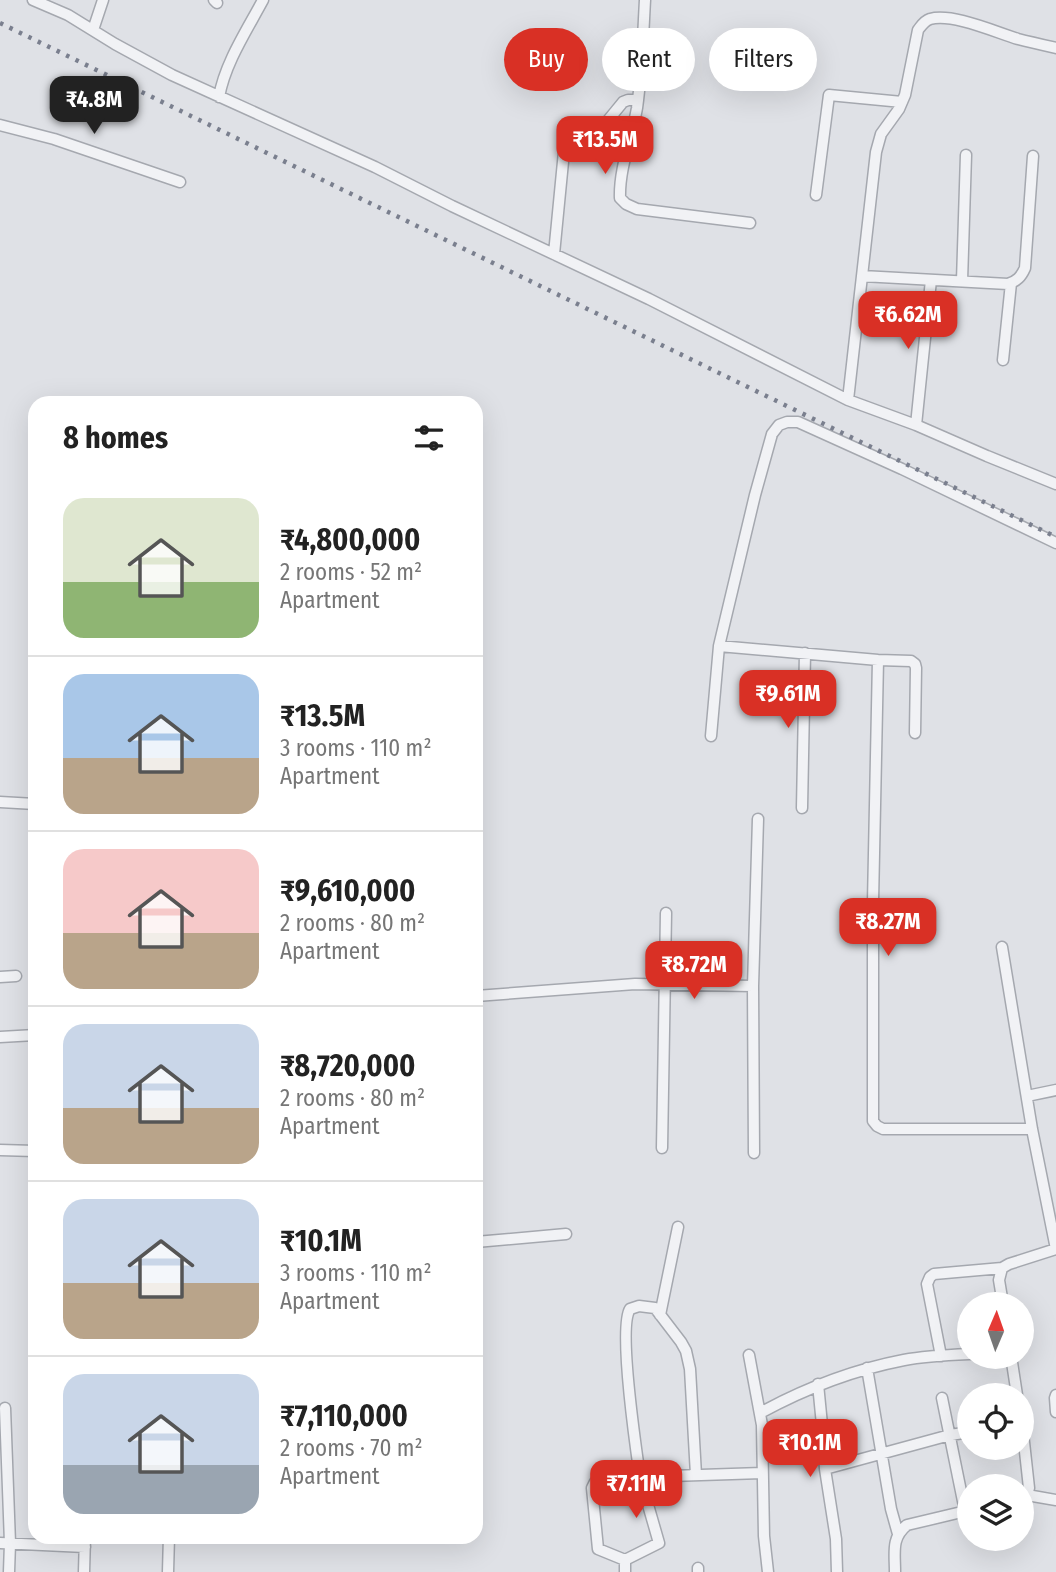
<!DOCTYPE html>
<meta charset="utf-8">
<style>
:root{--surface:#fff;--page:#f6f6f6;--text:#222;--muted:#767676;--line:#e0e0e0;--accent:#d93025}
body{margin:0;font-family:"Fira Sans Condensed",sans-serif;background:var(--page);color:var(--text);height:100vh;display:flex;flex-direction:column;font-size:26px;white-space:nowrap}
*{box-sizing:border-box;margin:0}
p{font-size:23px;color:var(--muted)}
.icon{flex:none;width:38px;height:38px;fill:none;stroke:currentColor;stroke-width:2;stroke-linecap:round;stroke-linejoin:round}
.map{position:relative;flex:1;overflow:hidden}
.drawer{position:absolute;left:28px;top:396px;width:455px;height:1148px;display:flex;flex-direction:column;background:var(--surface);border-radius:21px;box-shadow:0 7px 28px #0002}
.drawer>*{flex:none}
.banner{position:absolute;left:504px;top:28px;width:446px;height:63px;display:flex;gap:14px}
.needle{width:46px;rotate:2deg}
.fabs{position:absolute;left:957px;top:1292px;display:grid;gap:14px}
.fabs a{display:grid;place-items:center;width:77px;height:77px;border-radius:50%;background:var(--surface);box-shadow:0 7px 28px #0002;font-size:35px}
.price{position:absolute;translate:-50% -60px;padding:0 16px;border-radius:14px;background:var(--accent);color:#fff;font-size:23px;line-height:46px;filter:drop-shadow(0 2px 4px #0008)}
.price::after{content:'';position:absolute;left:50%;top:42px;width:21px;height:16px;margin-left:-10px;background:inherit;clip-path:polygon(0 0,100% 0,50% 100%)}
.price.on{background:#222;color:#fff}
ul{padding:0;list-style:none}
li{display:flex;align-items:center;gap:21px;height:175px;padding:0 35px}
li+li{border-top:2px solid var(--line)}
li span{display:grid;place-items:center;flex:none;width:196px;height:140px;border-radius:21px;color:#555}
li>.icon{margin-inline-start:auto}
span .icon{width:84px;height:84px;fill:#fffc;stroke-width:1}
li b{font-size:30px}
h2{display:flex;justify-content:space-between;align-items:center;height:84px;padding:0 35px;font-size:30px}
.tag{padding:0 24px;border-radius:32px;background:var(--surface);box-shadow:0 7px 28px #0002;font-size:24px;line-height:63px}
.tag.on{background:var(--accent);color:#fff}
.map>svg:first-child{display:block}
</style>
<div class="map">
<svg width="1056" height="1572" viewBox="0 0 1056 1572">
<rect width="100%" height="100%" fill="#dfe1e6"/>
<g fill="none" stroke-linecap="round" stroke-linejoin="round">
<g stroke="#a5a8af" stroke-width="13">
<path id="minor" d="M33,0L68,15L115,44L172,75L375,167L452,206L649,299L848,400L916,425L987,456L1056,484
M214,0L217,3
M645,0C643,36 642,72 637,108C632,137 619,168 620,198L626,204L637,209L750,223
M93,30L103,0
M219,97C225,63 247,30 263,0
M0,125L54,139L180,182
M816,195L829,95L902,102
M554,254L566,131L568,127C581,124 593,129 605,124L623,102L628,100H638
M862,276L1008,284C1017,281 1021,277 1025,268L1033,156
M962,281L966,155
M1003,360L1011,283
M848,400L876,152L881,134L899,109L905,95L918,30C922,25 924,21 930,19C953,13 995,32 1018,39C1030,42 1043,45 1056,48
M916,425L931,280
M719,646L878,660L911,661L915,664L916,668L915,733
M878,660L873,902V1121L877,1126L883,1129H1032
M711,736L719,646L755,495L772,434L779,425L787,422H798L902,469L1056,543
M0,802L35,804
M802,808L805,653
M1002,947L1032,1129L1056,1249
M0,977L16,976
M476,996L635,984L753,986
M0,1037L35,1035
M1027,1096L1056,1090
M662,1148L666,913
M0,1150L35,1151
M754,1153L753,986L758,819
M476,1242L566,1234
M1003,1304L999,1280L1002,1268L1009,1264L1056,1249
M660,1315L678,1227
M749,1355L762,1425L764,1536L768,1572
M941,1356L927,1284L930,1277L934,1274L1002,1268
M1011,1356L1017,1395
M867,1368L891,1509L898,1534
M818,1384L823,1435L825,1469L836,1539L837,1572
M1056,1395L1055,1398L1056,1412
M942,1398L965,1511
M5,1408L10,1543L9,1572
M760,1413C806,1388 852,1370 904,1360C925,1356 948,1355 970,1354
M1022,1424L1029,1488L1027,1495L1022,1497
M825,1469L950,1435L970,1432
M1027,1495L1056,1500
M0,1543L85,1547
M625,1560L659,1543L640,1477L762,1473
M84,1572L85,1536
M168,1572L169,1536
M625,1572V1560L598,1549L592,1488L595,1482L600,1479L640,1477C636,1449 618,1327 630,1309L639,1306L655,1308L681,1342L686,1351L690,1369L696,1475
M698,1572V1568
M895,1572C895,1552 891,1538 907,1525L970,1510"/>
</g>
<use href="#minor" stroke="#f1f2f5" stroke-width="10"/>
<path stroke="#7a7f8e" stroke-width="4.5" stroke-dasharray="3.5 7" stroke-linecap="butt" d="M0,23L1056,537"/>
</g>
</svg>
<div class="fabs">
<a><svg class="needle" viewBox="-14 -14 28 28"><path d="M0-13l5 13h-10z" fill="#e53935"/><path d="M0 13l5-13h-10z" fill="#767676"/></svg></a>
<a><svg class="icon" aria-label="locate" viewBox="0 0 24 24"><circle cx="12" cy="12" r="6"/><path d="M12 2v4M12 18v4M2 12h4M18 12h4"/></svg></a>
<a><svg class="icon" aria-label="layers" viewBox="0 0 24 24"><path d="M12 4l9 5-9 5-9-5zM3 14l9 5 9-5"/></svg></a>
</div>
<b class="price on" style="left:94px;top:136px">₹4.8M</b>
<b class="price" style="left:605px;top:176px">₹13.5M</b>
<b class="price" style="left:908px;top:351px">₹6.62M</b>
<b class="price" style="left:788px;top:730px">₹9.61M</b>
<b class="price" style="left:888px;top:958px">₹8.27M</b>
<b class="price" style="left:694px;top:1001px">₹8.72M</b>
<b class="price" style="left:810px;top:1479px">₹10.1M</b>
<b class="price" style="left:636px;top:1520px">₹7.11M</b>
<div class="banner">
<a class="tag on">Buy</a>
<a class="tag">Rent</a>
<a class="tag">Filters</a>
</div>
<section class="drawer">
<h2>8 homes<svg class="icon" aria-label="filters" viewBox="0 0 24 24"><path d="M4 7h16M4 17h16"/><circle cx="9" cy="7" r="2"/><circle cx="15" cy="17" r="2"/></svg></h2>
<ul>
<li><span style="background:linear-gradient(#dfe7d0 60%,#8fb573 0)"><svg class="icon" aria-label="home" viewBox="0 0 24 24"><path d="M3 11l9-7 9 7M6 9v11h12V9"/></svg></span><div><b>₹4,800,000</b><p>2 rooms · 52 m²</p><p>Apartment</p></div></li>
<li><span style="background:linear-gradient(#a9c7e8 60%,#b9a48a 0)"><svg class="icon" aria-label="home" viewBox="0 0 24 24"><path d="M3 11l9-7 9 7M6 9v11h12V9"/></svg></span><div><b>₹13.5M</b><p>3 rooms · 110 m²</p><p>Apartment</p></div></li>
<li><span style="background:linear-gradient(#f6c9c9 60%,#b9a48a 0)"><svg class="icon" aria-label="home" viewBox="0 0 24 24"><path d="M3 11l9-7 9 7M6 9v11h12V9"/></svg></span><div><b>₹9,610,000</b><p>2 rooms · 80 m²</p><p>Apartment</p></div></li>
<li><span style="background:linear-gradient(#c9d6e8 60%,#b9a48a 0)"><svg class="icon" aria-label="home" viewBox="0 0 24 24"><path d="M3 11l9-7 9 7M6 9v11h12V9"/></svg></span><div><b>₹8,720,000</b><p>2 rooms · 80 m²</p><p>Apartment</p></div></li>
<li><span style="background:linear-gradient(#c9d6e8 60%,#b9a48a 0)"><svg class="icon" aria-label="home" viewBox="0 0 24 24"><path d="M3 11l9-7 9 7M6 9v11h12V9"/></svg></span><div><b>₹10.1M</b><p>3 rooms · 110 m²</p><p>Apartment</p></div></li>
<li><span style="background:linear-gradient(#c9d6e8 65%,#9aa5b1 0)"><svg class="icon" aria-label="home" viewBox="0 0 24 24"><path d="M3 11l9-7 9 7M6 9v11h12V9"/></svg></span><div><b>₹7,110,000</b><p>2 rooms · 70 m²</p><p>Apartment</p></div></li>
</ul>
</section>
</div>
